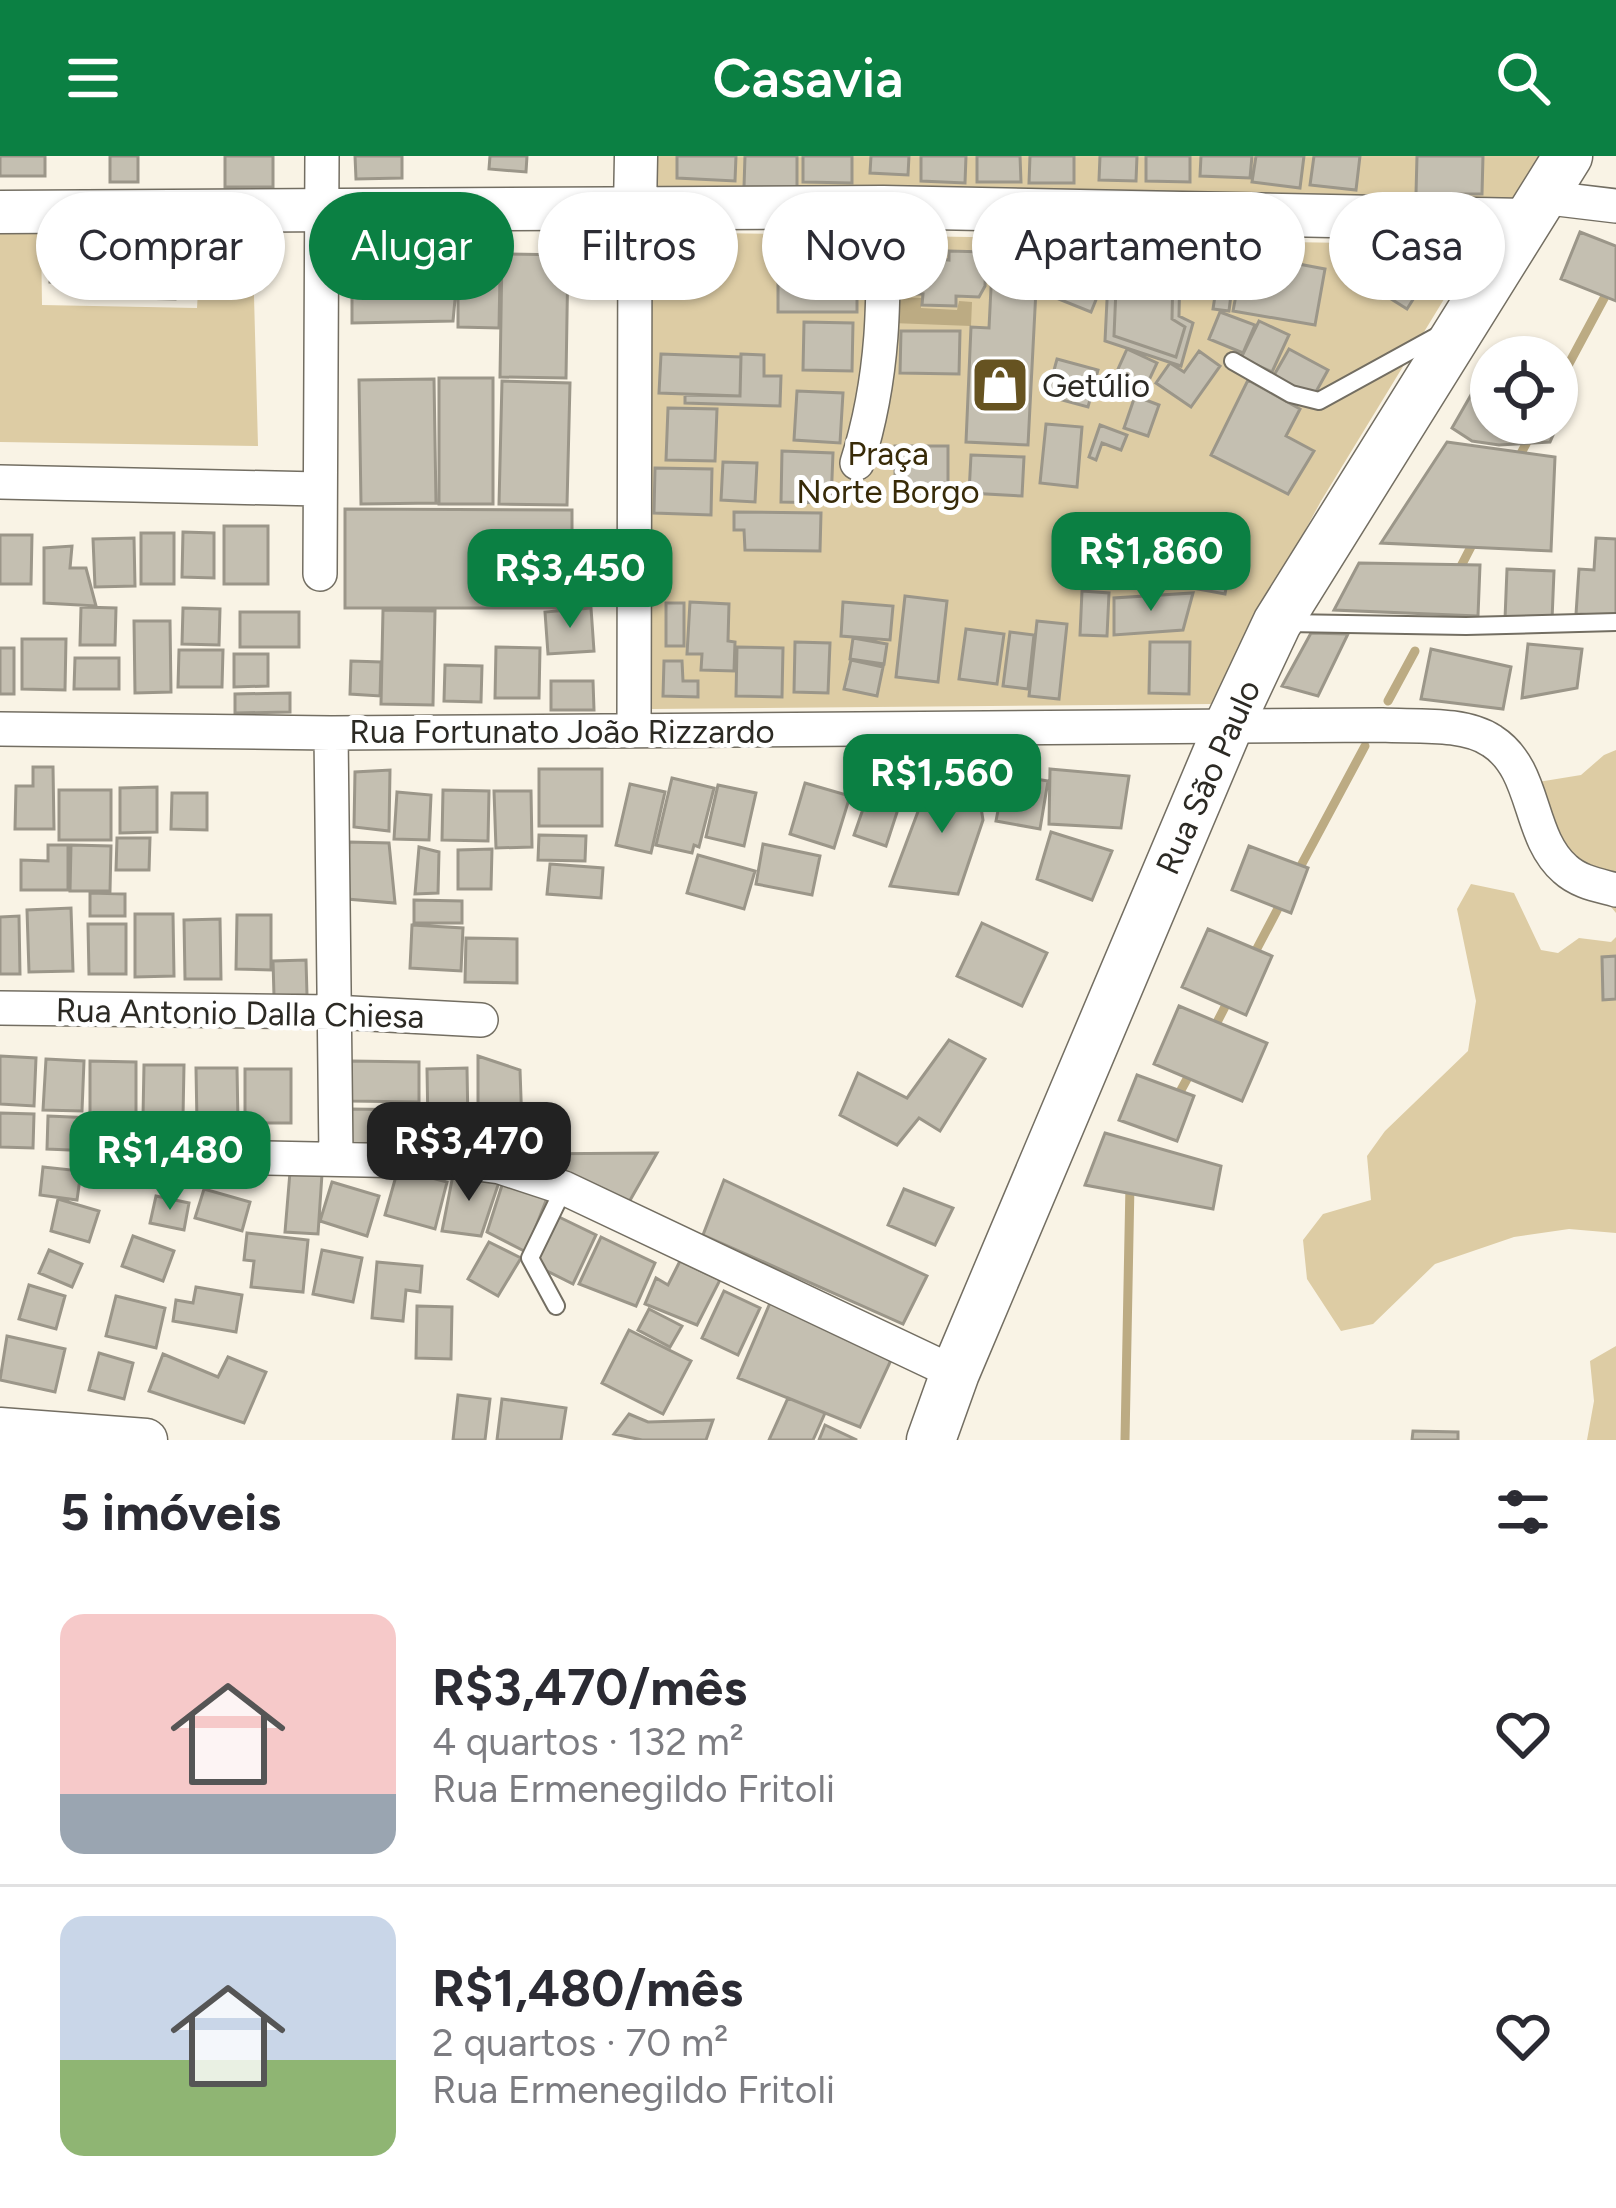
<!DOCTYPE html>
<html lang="pt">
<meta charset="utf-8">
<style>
:root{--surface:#fff;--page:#f7f7f7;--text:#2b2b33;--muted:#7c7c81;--line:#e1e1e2;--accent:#0b8043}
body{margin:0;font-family:Figtree,sans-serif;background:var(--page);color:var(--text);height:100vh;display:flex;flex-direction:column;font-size:45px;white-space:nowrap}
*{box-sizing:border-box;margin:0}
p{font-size:39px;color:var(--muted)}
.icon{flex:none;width:66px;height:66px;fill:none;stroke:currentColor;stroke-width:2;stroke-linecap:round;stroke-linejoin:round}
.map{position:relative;height:1284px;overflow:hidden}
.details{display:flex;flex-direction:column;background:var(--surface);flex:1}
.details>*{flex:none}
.guide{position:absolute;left:36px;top:36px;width:1545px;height:108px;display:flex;gap:24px}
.fabs{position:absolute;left:1470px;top:180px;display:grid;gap:24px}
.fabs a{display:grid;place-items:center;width:108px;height:108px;border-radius:50%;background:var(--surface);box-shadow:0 3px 9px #0004;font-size:60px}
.price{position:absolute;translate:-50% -102px;padding:0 27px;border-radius:24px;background:var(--accent);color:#fff;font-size:39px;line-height:78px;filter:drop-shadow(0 3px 6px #0008)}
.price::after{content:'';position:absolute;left:50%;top:72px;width:36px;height:27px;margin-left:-18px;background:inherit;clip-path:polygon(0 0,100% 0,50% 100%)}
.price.selected{background:#222;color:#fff}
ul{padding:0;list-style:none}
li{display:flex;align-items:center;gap:36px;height:300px;padding:0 60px}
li+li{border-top:3px solid var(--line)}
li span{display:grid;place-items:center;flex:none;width:336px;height:240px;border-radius:24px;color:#555}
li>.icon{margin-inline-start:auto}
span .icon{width:144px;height:144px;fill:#fffc;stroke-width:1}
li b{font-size:51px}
h2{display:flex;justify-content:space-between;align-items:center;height:144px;padding:0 60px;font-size:51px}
.tag{padding:0 42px;border-radius:54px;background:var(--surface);box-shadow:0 3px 9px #0004;font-size:42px;line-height:108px}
.tag.selected{background:var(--accent);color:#fff}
header{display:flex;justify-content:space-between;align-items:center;height:156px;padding:0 60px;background:var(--accent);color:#fff;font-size:54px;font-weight:600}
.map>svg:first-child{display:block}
</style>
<header><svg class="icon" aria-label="menu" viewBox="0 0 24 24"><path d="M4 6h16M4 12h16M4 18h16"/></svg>Casavia<svg class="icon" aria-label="search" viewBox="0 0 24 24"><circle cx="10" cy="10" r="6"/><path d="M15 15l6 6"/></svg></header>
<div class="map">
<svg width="1616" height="1284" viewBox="0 0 1616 1284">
<rect width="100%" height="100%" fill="#f9f3e5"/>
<path fill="#ddcca4" d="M654,0H1544L1515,51L654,32Z
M252,65L258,290L0,286V78H41L42,149L197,152L202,66Z
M651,76L1477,89L1321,345L1211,548L652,553Z
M1616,594V757L1524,645L1532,627L1581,619L1604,599Z
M1471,728L1514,737L1541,794L1558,797L1579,782L1611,786L1616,781V1077L1569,1073L1514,1081L1435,1108L1373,1168L1341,1175L1307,1123L1303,1084L1323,1058L1371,1044L1367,1000L1385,975L1468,895L1476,845L1457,753Z
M1616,1190V1284H1587L1594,1245L1590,1205Z"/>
<path fill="#bcab83" d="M893,141L921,142V152L957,154L959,145L972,146L971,170L892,167Z"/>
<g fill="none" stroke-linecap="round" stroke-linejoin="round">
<path stroke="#bcab83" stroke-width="9" d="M1557,230L1616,120
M1517,305L1537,267
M1458,416L1475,383
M1388,545L1415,495
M1297,717L1365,590
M1252,802L1283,743
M1212,876L1229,843
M1175,945L1193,912
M1125,1284L1130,1028"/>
</g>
<path fill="#c4bfb1" stroke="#9b9689" stroke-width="3" d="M0,0H45V20H0Z
M110,0H138V26H110Z
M225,0H273V31H225Z
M355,0H402V22L356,23Z
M490,0H527L526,16L489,13Z
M677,0H736L735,25L677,22Z
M745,0H797V31H744Z
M803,0H852V27L803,26Z
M871,0H909L908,19L870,17Z
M921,0H966L965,27L921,25Z
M977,0H1020L1021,26H977Z
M1030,0H1074V27H1029Z
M1100,0H1137L1136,25L1099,24Z
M1146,0H1190V26L1146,25Z
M1201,0H1252L1250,22L1200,20Z
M1256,0H1304L1300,32L1252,26Z
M1314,0H1360L1356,34L1310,29Z
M1417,0H1483L1482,38H1416Z
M1580,76L1616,90V145L1561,123Z
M52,86L89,87L86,128L50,126Z
M96,87L127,89L126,129L95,128Z
M1388,88L1431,115L1407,153L1364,126Z
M894,92L938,93V103L949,104V95L986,96L985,130L979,141L956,140V150L922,149L923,138H902L893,126Z
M352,96L473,99L471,131L456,133L453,165L352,167Z
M137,98L176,99L175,143L136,142Z
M502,98L568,99L566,222L500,221Z
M1062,101L1106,119L1091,156L1046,138Z
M1200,102L1235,107L1229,155L1213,153L1215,140L1195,137Z
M1272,103L1325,113L1315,169L1233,155L1241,113L1269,119Z
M1109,104L1180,110L1179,160L1193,167L1181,210L1105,185Z
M778,106H857V156H778Z
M1117,109L1173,115L1172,163L1185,171L1176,201L1114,180Z
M992,112L1037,114L1028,289L966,286L971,171L989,172Z
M477,118L500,119L499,172L458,171V138H473Z
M1220,156L1255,169L1243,197L1209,183Z
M1259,165L1289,179L1272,216L1241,202Z
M804,166L853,167L852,215L803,214Z
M901,175H960L959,218L900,217Z
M1127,193L1157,207L1144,235L1114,222Z
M1289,193L1328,214L1312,243L1273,221Z
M1199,195L1220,210L1191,251L1156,227L1170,207L1184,216Z
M661,198L741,201L740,240L659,237Z
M741,198L764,199V220H781L780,250L685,247V239L740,240Z
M1057,203L1098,214L1088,251L1047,240Z
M1487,211L1491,214V267H1557V250L1564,254L1550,286L1499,289L1472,285L1452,272Z
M439,222H493V348H439Z
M434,223L436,347L361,348L359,224Z
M1248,224L1300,253L1286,280L1314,295L1288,338L1211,299Z
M502,225L570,227L567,349L499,348Z
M797,235L843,237L840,287L794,284Z
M1135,240L1159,249L1148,280L1124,272Z
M668,252L717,253L715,305L666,304Z
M1046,268L1082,271L1077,331L1040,327Z
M1100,269L1127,279L1121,294L1102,287L1096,304L1089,301Z
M1447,286L1555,301L1551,395L1381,387Z
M895,290H948V346L895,347Z
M782,295L833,297L831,347L781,346Z
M971,299L1024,301L1022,340L969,337Z
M723,306L757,307L755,346L721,344Z
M655,312L712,313L711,359L654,357Z
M345,353L572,354V452H345Z
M734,356L821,357L820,395L745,394L744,374H734Z
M1071,359H1092L1093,392L1120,391L1121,425L1074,427Z
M1177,367L1236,378L1225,438L1166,427Z
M1139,368L1166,371L1160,422L1133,419Z
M224,370H268V428H224Z
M183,376L214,377V422L182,421Z
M141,377H174V428H141Z
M0,379H32L31,428H0Z
M134,382L135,430L95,431L93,383Z
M1596,382L1616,383V460L1576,458L1579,413L1594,414Z
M72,390L70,412H86L96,450L44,447V392Z
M1359,407L1480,409L1478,460L1334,454Z
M1507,413L1554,415L1552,464L1505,463Z
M1082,435L1109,437L1107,480L1080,479Z
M1193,437L1183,474L1114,479V442Z
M905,440L947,445L938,526L896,521Z
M690,446L729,448L728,485L735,486L734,515L701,514L702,498H687Z
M843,446L893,450L890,484L841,480Z
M666,447H684V490H666Z
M81,451L116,452L115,489H80Z
M183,452L220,453L219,489L182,488Z
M591,452L594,495L548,498L545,456Z
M383,454L435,455L433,549L381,548Z
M240,456H299V491H240Z
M134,465H170L171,536L135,537Z
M1037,465L1067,468L1059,543L1029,540Z
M966,473L1004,478L997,528L959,523Z
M1010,476L1034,479L1028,533L1003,530Z
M1311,477L1348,478L1318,540L1282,530Z
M853,482L887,488L884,508L850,503Z
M22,483H66L65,534L22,533Z
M795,486L830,487L828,537L794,536Z
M1150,486H1190L1189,538L1149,537Z
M1528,488L1582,493L1577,532L1522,542Z
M496,491L540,492L539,542H495Z
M737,491L783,492L782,541L736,540Z
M0,492H14V538H0Z
M1431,493L1511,511L1503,553L1421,543Z
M179,494H223L222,531H178Z
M234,498H268V530L234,531Z
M75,502H119V533H74Z
M851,504L883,511L877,540L844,533Z
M351,505L381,506L380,540L350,538Z
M664,505H682L683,525H698V541L663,540Z
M445,509L482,510L481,546L444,545Z
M551,525H593L594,554H551Z
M290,537V556L235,557V538Z
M33,611H53L54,673H15L16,630H33Z
M539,613H602V670H539Z
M934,613L977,626L983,664L958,738L890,730Z
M1050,613L1129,620L1121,672L1049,668Z
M390,614L389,675L354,671L355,616Z
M1005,618L1048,625L1040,673L996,665Z
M672,622L714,632L699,691L694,689L692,697L656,689Z
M805,627L850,640L834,692L790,678Z
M630,628L665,636L651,697L616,689Z
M718,629L756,637L744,690L706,681Z
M871,630L902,641L886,690L854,679Z
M157,631V676L120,677V632Z
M59,634H111V684H59Z
M443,634L489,635L488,685L442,684Z
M494,635H531L532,691L496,692Z
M397,636L431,639L429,684L394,683Z
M172,637H207V674L171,673Z
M1051,676L1112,695L1092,744L1037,723Z
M539,679L586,680L585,705L538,704Z
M117,682H150L149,714H116Z
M349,686L389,687L395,747L347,743Z
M763,688L820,700L812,739L756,728Z
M48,689H68V734H21V704L48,705Z
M71,689L111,690L110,735H70Z
M1249,690L1308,712L1291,757L1232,734Z
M419,691L439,696L438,737L415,738Z
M492,693L491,733H458V694Z
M698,699L755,715L744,753L687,737Z
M550,708L603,712L601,742L547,738Z
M90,737L125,738V760H90Z
M414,744L462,745V767H414Z
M71,752L73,815L29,816L27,754Z
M135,758H173L174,820L135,821Z
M237,759H271V814L236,813Z
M19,760L20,818H0V761Z
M220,763L221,823H185L184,764Z
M982,767L1047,797L1022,850L957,820Z
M88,768H126V818H89Z
M412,769L463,772L461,815L410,812Z
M1208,773L1272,800L1246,859L1182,831Z
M466,782L517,783V827L465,826Z
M1616,800V843L1603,844L1602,801Z
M306,804L307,839L274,840L273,805Z
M1179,850L1267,887L1242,945L1154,908Z
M949,884L985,903L940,975L919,962L897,989L840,959L858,917L907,942Z
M0,900L36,902L34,950L0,948Z
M478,900L520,914L522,970L478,972Z
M46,903L84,905L82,955L43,954Z
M90,905L136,906V960H90Z
M351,905L419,906V946L351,945Z
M144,909H184L183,961L143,960Z
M196,912H237L238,966L197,967Z
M467,912L468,969L428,970L427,913Z
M245,913H291V967H245Z
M1137,919L1194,940L1177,985L1119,964Z
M350,953L419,954V999L351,992Z
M0,957L34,958L33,992L0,991Z
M48,960L93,962L92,995L47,993Z
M134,963L184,965V988L134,987Z
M1105,977L1221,1010L1213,1053L1085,1029Z
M657,997L629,1046L517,998Z
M43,1011L81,1015L77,1044L40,1039Z
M398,1013L447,1026L435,1073L385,1059Z
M290,1016L322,1018L318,1078L285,1076Z
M453,1019L500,1023L481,1080L442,1075Z
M504,1023L549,1037L526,1096L487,1076Z
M724,1024L927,1120L903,1168L703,1079Z
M332,1026L379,1040L367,1080L320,1065Z
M204,1033L250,1046L242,1075L195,1062Z
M904,1033L953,1052L935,1089L888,1069Z
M156,1040L189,1047L184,1074L150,1067Z
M58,1043L99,1055L89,1086L51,1075Z
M559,1061L596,1079L573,1128L535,1109Z
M247,1077L308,1084L303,1136L251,1131L254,1105L244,1104Z
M133,1080L174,1095L163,1125L122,1110Z
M601,1081L655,1107L636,1150L579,1128Z
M489,1086L521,1102L498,1140L468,1123Z
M49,1094L82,1108L72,1131L39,1117Z
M322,1094L362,1102L353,1146L313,1138Z
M680,1105L720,1124L697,1169L645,1148L656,1122L668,1129Z
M377,1106L422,1110L420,1136L406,1134L403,1165L372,1162Z
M29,1129L65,1140L56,1173L19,1163Z
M196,1131L242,1139L236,1176L173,1165L176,1144L193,1147Z
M724,1135L760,1152L738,1199L702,1182Z
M116,1140L165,1152L156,1192L106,1180Z
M770,1147L892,1202L860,1271L738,1222Z
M417,1150L452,1151L451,1203L416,1202Z
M649,1153L682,1170L670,1191L638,1174Z
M629,1174L691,1205L663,1258L602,1227Z
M7,1180L65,1193L55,1236L0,1224Z
M99,1197L133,1207L124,1243L89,1234Z
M163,1198L218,1221L228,1201L266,1216L244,1267L149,1235Z
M458,1239L490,1243L485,1284H453Z
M788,1242L825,1257L813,1284H769Z
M502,1243L566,1252L561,1284H497Z
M629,1258L648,1266L713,1264L706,1284H642L614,1278Z
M825,1269L857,1284H819Z
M1413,1275L1458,1276V1284H1412Z"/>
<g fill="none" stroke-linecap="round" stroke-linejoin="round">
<g stroke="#736e62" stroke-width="20">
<path id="service" d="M1233,205L1291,238L1319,245L1439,179
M1287,467L1466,470L1616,466
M556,1150L530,1102L564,1032"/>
</g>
<g stroke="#736e62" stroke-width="36">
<path id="minor" d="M1541,41L1616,50
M857,307C885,219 884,142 883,51
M0,326L318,333
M320,418L322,0
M0,573L331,577L1382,569C1415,571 1464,566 1492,585C1537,614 1527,680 1565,713C1579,726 1598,729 1616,734
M634,574L635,52
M331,577L336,1001
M0,852L333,856L481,864
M115,999L463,1006L500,1011L564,1032L955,1217"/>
</g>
<g stroke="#736e62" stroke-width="45">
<path id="tertiary" d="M635,52L636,0
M0,56L883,51L1527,64
M0,1273L146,1284"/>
</g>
<g stroke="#736e62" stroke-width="51">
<path id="secondary" d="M931,1284L955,1217L1229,569L1277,467L1568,0"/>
</g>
<use href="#service" stroke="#fff" stroke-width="16"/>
<use href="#minor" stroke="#fff" stroke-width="33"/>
<use href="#tertiary" stroke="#fff" stroke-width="42"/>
<use href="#secondary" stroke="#fff" stroke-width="48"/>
</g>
<defs>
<g id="shop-square" transform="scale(3)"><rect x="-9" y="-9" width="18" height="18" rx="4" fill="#665321" stroke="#fff"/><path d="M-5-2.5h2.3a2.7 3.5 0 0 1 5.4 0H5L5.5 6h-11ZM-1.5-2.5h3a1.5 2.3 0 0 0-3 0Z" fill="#fff"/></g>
</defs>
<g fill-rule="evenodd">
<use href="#shop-square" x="1000" y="229"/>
</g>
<g text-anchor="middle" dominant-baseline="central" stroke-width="10" stroke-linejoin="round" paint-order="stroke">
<g font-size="33" fill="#2c2a24" stroke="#fff" text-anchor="start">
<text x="1042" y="229">Getúlio</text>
</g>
<g font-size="33" fill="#382b08" stroke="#fff">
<text x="888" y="297">Praça<tspan x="888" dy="38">Norte Borgo</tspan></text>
</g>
<g font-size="33" fill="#2c2a24" stroke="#fff">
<text x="562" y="575">Rua Fortunato João Rizzardo</text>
<text transform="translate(1208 621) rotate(-66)">Rua São Paulo</text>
<text transform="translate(240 857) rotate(1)">Rua Antonio Dalla Chiesa</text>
</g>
</g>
</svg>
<div class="fabs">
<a><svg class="icon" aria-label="locate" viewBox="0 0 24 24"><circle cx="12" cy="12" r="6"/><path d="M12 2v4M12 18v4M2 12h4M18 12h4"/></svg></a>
</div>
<b class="price" style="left:1151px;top:458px">R$1,860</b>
<b class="price" style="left:570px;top:475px">R$3,450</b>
<b class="price" style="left:942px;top:680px">R$1,560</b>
<b class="price selected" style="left:469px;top:1048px">R$3,470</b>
<b class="price" style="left:170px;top:1057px">R$1,480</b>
<div class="guide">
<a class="tag">Comprar</a>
<a class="tag selected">Alugar</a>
<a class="tag">Filtros</a>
<a class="tag">Novo</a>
<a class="tag">Apartamento</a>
<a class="tag">Casa</a>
</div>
</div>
<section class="details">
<h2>5 imóveis<svg class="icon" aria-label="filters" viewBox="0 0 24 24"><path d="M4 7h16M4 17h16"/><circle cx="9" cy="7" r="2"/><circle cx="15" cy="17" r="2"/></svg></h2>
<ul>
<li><span style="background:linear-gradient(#f6c9c9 75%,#9aa5b1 0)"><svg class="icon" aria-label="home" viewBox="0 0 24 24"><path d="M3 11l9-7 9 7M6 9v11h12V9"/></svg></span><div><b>R$3,470/mês</b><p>4 quartos · 132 m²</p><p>Rua Ermenegildo Fritoli</p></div><svg class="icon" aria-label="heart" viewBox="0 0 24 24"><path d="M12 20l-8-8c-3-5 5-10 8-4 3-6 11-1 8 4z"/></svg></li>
<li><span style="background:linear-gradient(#c9d6e8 60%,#8fb573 0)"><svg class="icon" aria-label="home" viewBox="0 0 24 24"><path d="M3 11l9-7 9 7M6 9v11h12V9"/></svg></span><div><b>R$1,480/mês</b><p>2 quartos · 70 m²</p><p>Rua Ermenegildo Fritoli</p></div><svg class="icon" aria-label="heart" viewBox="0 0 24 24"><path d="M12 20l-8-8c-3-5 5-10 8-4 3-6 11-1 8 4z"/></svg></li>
</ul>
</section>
